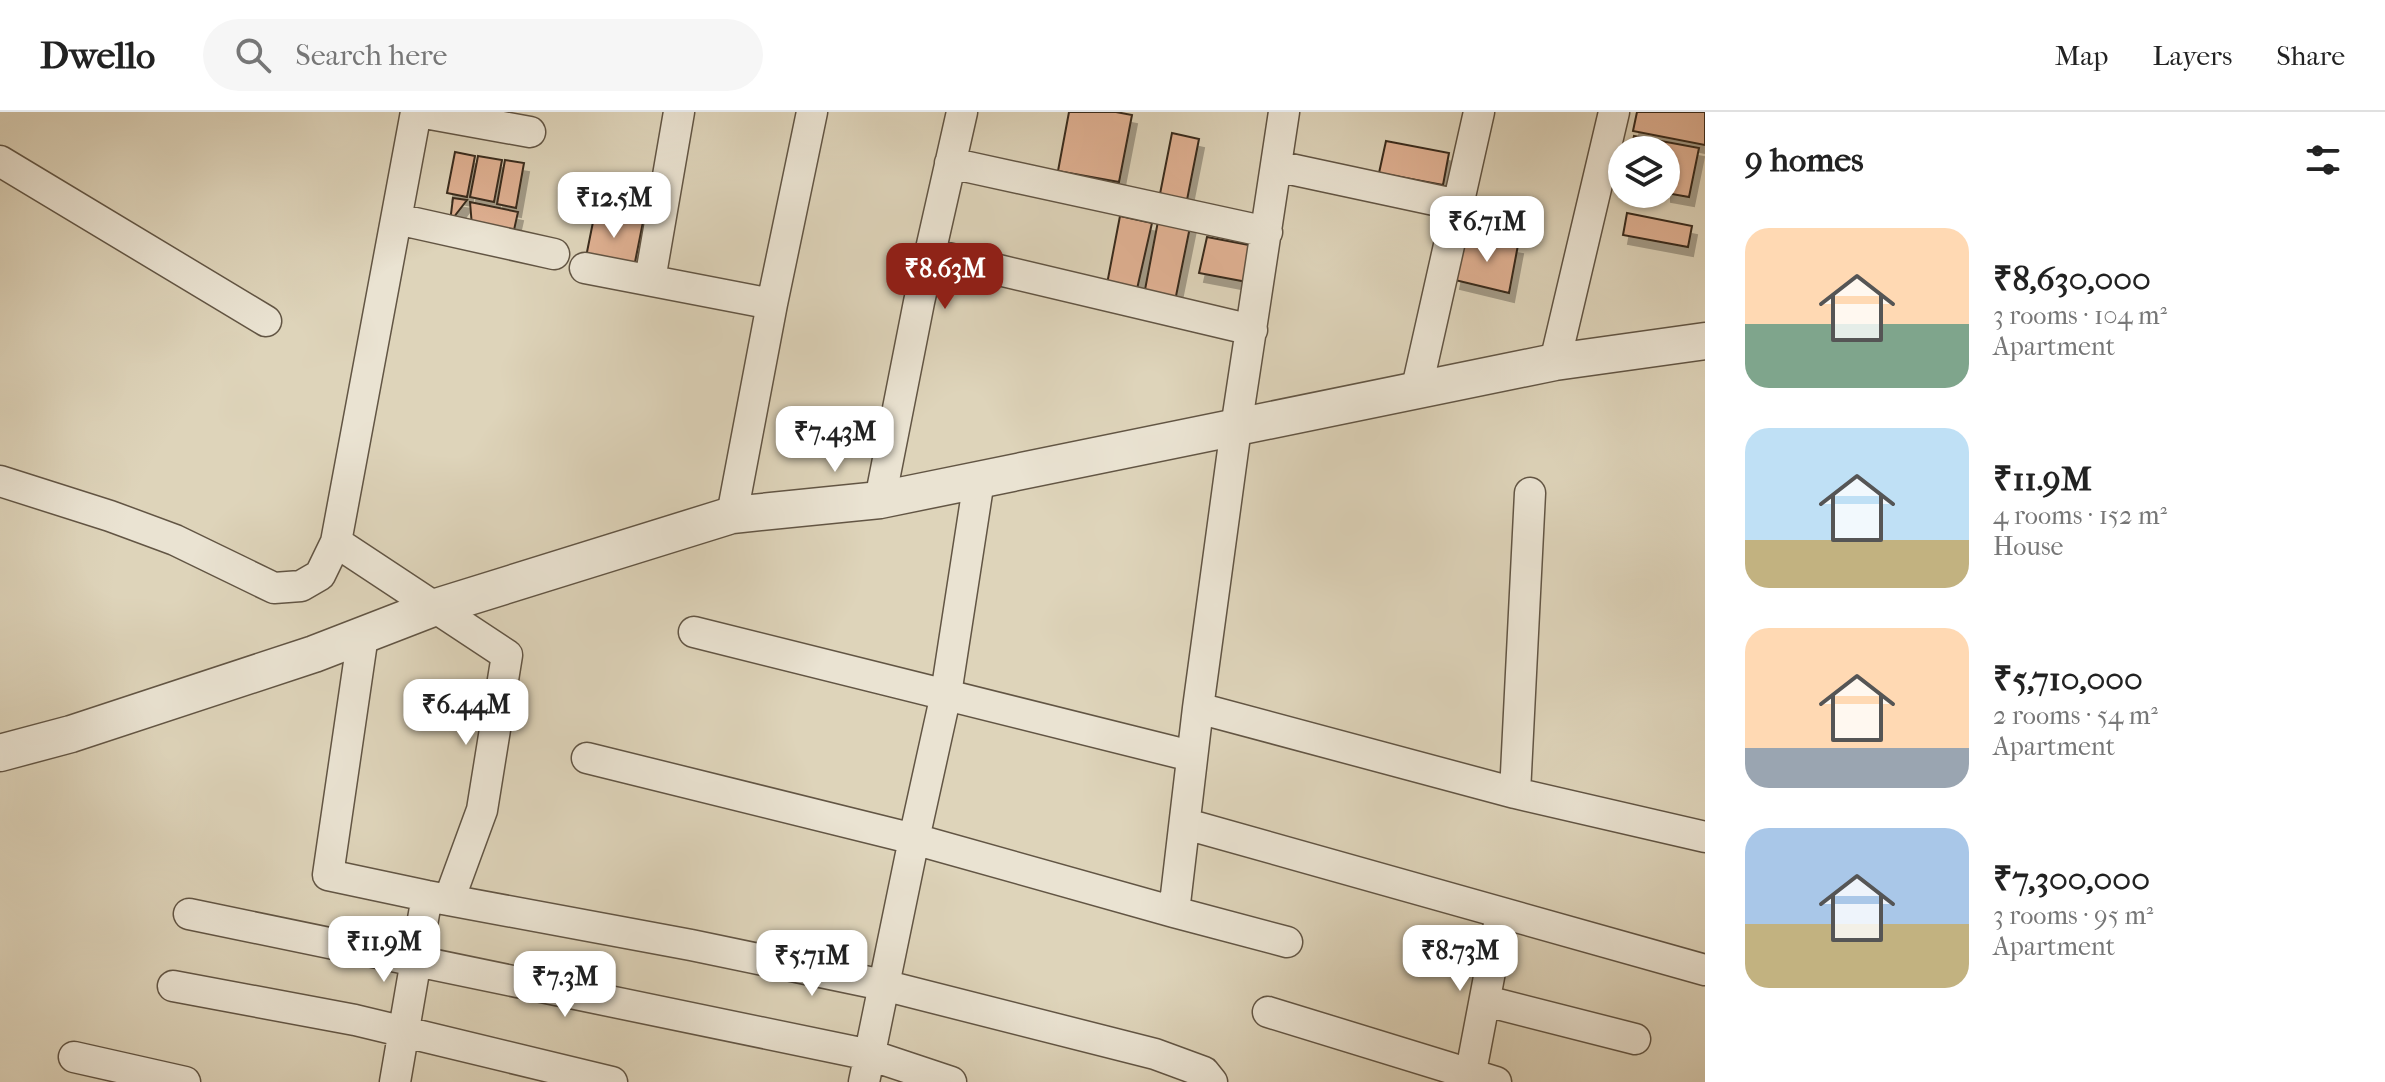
<!DOCTYPE html>
<meta charset="utf-8">
<style>
:root{--surface:#fff;--page:#f6f6f6;--text:#222;--muted:#767676;--line:#e0e0e0;--accent:#8f2418}
body{margin:0;font-family:"IM FELL French Canon",serif;background:var(--page);color:var(--text);height:100vh;display:flex;flex-direction:column;font-size:30px;white-space:nowrap}
*{box-sizing:border-box;margin:0}
p{font-size:26px;color:var(--muted)}
.icon{flex:none;width:44px;height:44px;fill:none;stroke:currentColor;stroke-width:2;stroke-linecap:round;stroke-linejoin:round}
.map{position:relative;flex:1;overflow:hidden}
.side{display:flex;flex-direction:column;background:var(--surface);width:680px}
.side>*{flex:none}
.fabs{position:absolute;left:1608px;top:24px;display:grid;gap:16px}
.fabs a{display:grid;place-items:center;width:72px;height:72px;border-radius:50%;background:var(--surface);box-shadow:0 2px 6px #0004;font-size:40px}
.price{position:absolute;translate:-50% -68px;padding:0 18px;border-radius:16px;background:#fff;color:#222;font-size:26px;line-height:52px;filter:drop-shadow(0 2px 4px #0008)}
.price::after{content:'';position:absolute;left:50%;top:48px;width:24px;height:18px;margin-left:-12px;background:inherit;clip-path:polygon(0 0,100% 0,50% 100%)}
.price.active{background:var(--accent);color:#fff}
ul{padding:0;list-style:none}
li{display:flex;align-items:center;gap:24px;height:200px;padding:0 40px}
li span{display:grid;place-items:center;flex:none;width:224px;height:160px;border-radius:24px;color:#555}
li>.icon{margin-inline-start:auto}
span .icon{width:96px;height:96px;fill:#fffc;stroke-width:1}
li b{font-size:34px}
h2{display:flex;justify-content:space-between;align-items:center;height:96px;padding:0 40px;font-size:34px}
header{display:flex;align-items:center;gap:48px;box-sizing:border-box;height:112px;padding:0 40px;background:var(--surface);border-bottom:2px solid var(--line)}
header strong{font-size:38px}
nav{display:flex;gap:44px;margin-inline-start:auto;font-size:28px}
.search{width:560px;height:72px;background:var(--page);display:flex;align-items:center;gap:20px;box-sizing:border-box;padding:0 28px;border-radius:44px;color:var(--muted);font-size:30px}
main{display:flex;flex:1;min-height:0}
.map>svg:first-child{display:block}
</style>
<header>
<strong>Dwello</strong>
<div class="search"><svg class="icon" aria-label="search" viewBox="0 0 24 24"><circle cx="10" cy="10" r="6"/><path d="M15 15l6 6"/></svg>Search here</div>
<nav><a>Map</a><a>Layers</a><a>Share</a></nav>
</header>
<main>
<div class="map">
<svg width="1705" height="970" viewBox="0 0 1705 970">
<defs>
<filter id="shadow"><feDropShadow dx="5" dy="9" stdDeviation="0" flood-color="#0004"/></filter>
</defs>
<rect width="100%" height="100%" fill="#ded4ba"/>
<filter id="stains"><feTurbulence type="fractalNoise" baseFrequency=".0025" numOctaves="4"/><feColorMatrix values="0 0 0 0 .2 0 0 0 0 .09 0 0 0 0 .02 0 0 0 .5 -.17"/></filter>
<radialGradient id="worn" r=".72"><stop offset=".6" stop-color="#630" stop-opacity="0"/><stop offset="1" stop-color="#630" stop-opacity=".3"/></radialGradient>
<path fill="#e0b193" stroke="#382b1d" stroke-width="2" filter="url(#shadow)" d="M1069,0H1116L1132,3L1119,70L1058,59Z
M1637,0H1705V33L1633,19Z
M1172,21L1199,27L1186,93L1159,87Z
M1634,24L1699,36L1689,85L1666,81V38H1631Z
M1386,29L1449,41L1443,73L1379,61Z
M455,40L475,44L467,85L447,81Z
M478,44L502,48L494,90L470,85Z
M505,48L524,51L516,96L497,92Z
M453,86L467,88L450,110Z
M470,90L518,100L512,127L472,114Z
M595,100L643,110L634,155L586,145Z
M1627,101L1692,114L1688,135L1623,123Z
M1120,104L1152,111L1137,177L1107,172Z
M1159,104L1191,110L1175,189L1144,183Z
M1464,124L1518,133L1509,181L1455,168Z
M1207,125L1254,134L1247,170L1199,161Z"/>
<g fill="none" stroke-linecap="round" stroke-linejoin="round">
<g stroke="#625544" stroke-width="33">
<path id="minor" d="M416,0L336,430L507,543L482,698L449,788
M419,0L530,20
M0,49L266,209
M950,51L1267,120
M1276,54L1458,93
M397,107L554,142
M931,142L1252,218
M585,156L772,192
M650,168L679,0
M1555,250L1614,0
M1416,280L1479,0
M0,369L110,404L175,428L274,476L301,474L320,463L336,430
M880,388L919,190L962,0
M732,403L772,192L812,0
M694,520L1191,644
M363,523L328,763L427,784L691,833L883,873L1155,942L1204,960L1212,970
M1198,596L1515,681L1705,725
M587,646L914,727L1174,800L1287,830
M1515,681L1530,381
M1186,712L1705,858
M1174,800L1198,596L1236,316L1284,0
M189,802L870,943L951,970
M173,874L355,908L612,970
M1486,889L1635,927
M1268,900L1496,970
M74,945L185,970
M395,970L427,784
M864,970L914,727L946,582L979,368
M1469,970L1501,802"/>
</g>
<g stroke="#625544" stroke-width="39">
<path id="tertiary" d="M0,641L71,622L314,542L433,496L732,403L880,388L1555,250L1705,229"/>
</g>
<use href="#minor" stroke="#eae3d2" stroke-width="30"/>
<use href="#tertiary" stroke="#eae3d2" stroke-width="36"/>
</g>
<rect width="100%" height="100%" filter="url(#stains)"/>
<rect width="100%" height="100%" fill="url(#worn)"/>
</svg>
<div class="fabs">
<a><svg class="icon" aria-label="layers" viewBox="0 0 24 24"><path d="M12 4l9 5-9 5-9-5zM3 14l9 5 9-5"/></svg></a>
</div>
<b class="price" style="left:614px;top:128px">₹12.5M</b>
<b class="price" style="left:1487px;top:152px">₹6.71M</b>
<b class="price active" style="left:945px;top:199px">₹8.63M</b>
<b class="price" style="left:835px;top:362px">₹7.43M</b>
<b class="price" style="left:466px;top:635px">₹6.44M</b>
<b class="price" style="left:384px;top:872px">₹11.9M</b>
<b class="price" style="left:1460px;top:881px">₹8.73M</b>
<b class="price" style="left:812px;top:886px">₹5.71M</b>
<b class="price" style="left:565px;top:907px">₹7.3M</b>
</div>
<section class="side">
<h2>9 homes<svg class="icon" aria-label="filters" viewBox="0 0 24 24"><path d="M4 7h16M4 17h16"/><circle cx="9" cy="7" r="2"/><circle cx="15" cy="17" r="2"/></svg></h2>
<ul>
<li><span style="background:linear-gradient(#ffd9b3 60%,#7fa58c 0)"><svg class="icon" aria-label="home" viewBox="0 0 24 24"><path d="M3 11l9-7 9 7M6 9v11h12V9"/></svg></span><div><b>₹8,630,000</b><p>3 rooms · 104 m²</p><p>Apartment</p></div></li>
<li><span style="background:linear-gradient(#bfe0f5 70%,#c2b280 0)"><svg class="icon" aria-label="home" viewBox="0 0 24 24"><path d="M3 11l9-7 9 7M6 9v11h12V9"/></svg></span><div><b>₹11.9M</b><p>4 rooms · 152 m²</p><p>House</p></div></li>
<li><span style="background:linear-gradient(#ffd9b3 75%,#9aa5b1 0)"><svg class="icon" aria-label="home" viewBox="0 0 24 24"><path d="M3 11l9-7 9 7M6 9v11h12V9"/></svg></span><div><b>₹5,710,000</b><p>2 rooms · 54 m²</p><p>Apartment</p></div></li>
<li><span style="background:linear-gradient(#a9c7e8 60%,#c2b280 0)"><svg class="icon" aria-label="home" viewBox="0 0 24 24"><path d="M3 11l9-7 9 7M6 9v11h12V9"/></svg></span><div><b>₹7,300,000</b><p>3 rooms · 95 m²</p><p>Apartment</p></div></li>
</ul>
</section>
</main>
